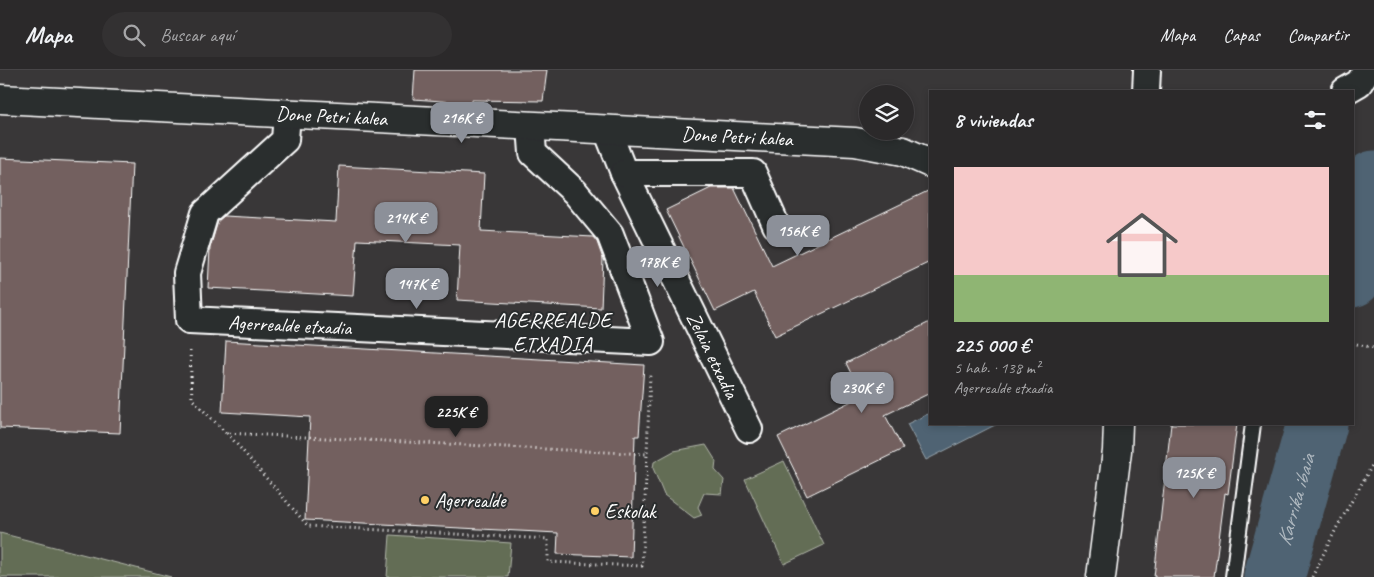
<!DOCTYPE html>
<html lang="es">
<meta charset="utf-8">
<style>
:root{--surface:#2b292a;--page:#333132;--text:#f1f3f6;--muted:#a6a6a8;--line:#474547;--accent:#8c9099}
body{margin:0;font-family:Caveat,sans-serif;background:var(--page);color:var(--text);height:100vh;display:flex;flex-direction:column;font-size:19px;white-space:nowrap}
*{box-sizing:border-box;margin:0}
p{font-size:16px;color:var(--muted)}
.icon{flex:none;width:28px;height:28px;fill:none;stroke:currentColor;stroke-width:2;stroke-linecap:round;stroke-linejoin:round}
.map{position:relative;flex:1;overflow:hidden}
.side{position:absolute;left:929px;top:20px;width:425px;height:335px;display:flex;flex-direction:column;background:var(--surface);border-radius:0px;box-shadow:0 2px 8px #0003,0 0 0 1px var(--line)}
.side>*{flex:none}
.fabs{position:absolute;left:859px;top:15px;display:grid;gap:10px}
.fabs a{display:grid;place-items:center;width:55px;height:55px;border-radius:50%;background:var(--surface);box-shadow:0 2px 8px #0003,0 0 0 1px var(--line);font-size:25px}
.price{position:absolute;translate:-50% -42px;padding:0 11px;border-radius:10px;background:var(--accent);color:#fff;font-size:16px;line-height:32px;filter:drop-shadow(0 1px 2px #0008)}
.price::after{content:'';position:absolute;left:50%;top:30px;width:15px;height:11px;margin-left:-8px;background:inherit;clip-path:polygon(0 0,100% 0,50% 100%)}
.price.on{background:#222;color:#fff}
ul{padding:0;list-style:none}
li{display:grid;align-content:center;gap:10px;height:265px;padding:0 25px}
li span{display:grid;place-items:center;height:155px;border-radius:0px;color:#555}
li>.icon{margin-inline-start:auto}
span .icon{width:90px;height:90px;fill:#fffc;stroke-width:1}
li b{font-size:21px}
h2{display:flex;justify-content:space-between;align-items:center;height:60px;padding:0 25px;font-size:21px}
header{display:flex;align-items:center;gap:30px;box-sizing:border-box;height:70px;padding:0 25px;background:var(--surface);border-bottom:1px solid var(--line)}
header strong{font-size:24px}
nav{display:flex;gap:28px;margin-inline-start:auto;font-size:18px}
.search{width:350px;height:45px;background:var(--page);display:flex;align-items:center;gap:12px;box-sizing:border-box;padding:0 18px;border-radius:28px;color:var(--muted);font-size:19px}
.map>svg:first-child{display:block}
</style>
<header>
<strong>Mapa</strong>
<div class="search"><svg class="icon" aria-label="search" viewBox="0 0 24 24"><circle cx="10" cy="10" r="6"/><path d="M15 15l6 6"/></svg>Buscar aquí</div>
<nav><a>Mapa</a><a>Capas</a><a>Compartir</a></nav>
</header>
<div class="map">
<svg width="1374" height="507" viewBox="0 0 1374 507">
<rect width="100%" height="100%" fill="#393738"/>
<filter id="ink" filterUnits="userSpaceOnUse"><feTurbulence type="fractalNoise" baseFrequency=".02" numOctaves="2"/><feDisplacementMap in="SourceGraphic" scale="10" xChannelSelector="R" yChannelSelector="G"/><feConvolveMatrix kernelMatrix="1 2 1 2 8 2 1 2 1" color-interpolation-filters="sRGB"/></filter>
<g filter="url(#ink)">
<path fill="#636d54" stroke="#b1b6aa" d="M706,375L716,391L715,400L724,410L722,424L704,423L698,437L702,445L694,448L664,425L653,398L654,392L674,381Z
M784,391L824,475L784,494L745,409Z
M0,463L171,507H0Z
M390,465L511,473L508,507H387Z"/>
<path fill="#4f6473" stroke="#95a2ab" d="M930,343V354H997L926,390L907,354Z"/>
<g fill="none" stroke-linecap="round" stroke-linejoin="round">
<g stroke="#4f6473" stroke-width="61">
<path d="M1352,207L1374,111"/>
<path id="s1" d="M1274,507L1317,354"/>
</g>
</g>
<path fill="#73605e" stroke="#fff" d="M415,0H547L543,31L472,30V33L413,29Z
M0,88L132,94L120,363L0,358Z
M339,96L484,104L481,161L593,167L597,172L603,189L601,238L457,230L460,175L357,170L353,226L208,218L210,178L218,151L224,146L336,152Z
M711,118H734L772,196L930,120V192L775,266L754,222L715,241L666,140Z
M930,252V323L885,345L903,379L807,426L778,367L862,326L846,293Z
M226,271L644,295L639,366H635L631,487L557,484L558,463L305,450L310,347L222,342Z
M1171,354H1237L1228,424L1225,423L1214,507H1154Z"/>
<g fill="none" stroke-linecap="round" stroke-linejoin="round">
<g stroke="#fff" stroke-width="18">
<path id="service" d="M1233,507L1253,354"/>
</g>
<g stroke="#fff" stroke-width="30">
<g id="minor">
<path d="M1146,21L1147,0"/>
<path d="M1345,21L1359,13L1367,0"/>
<path id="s2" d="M287,43L285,70L205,143L187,203L189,250L651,272L610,164L575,122L533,83L531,56"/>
<path id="s3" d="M607,60L624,103L749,359"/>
<path d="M624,103H753L776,155"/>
</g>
</g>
<g stroke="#fff" stroke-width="31">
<g id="tertiary">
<path id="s4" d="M0,29L855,72L903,81L930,93"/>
<path d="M1101,507L1117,381L1118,354"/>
</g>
</g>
<path stroke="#fff" stroke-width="3" stroke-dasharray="1 4" stroke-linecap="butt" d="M1352,273L1374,278
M190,281L192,329L226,363L647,384L650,303
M227,363L308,456L548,469V492L642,496L647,384
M1312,507L1337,457L1374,392"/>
<use href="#service" stroke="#2a2d2e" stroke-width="14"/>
<use href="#minor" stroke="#2a2d2e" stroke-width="26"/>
<use href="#tertiary" stroke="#2a2d2e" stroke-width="28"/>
</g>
</g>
<g fill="#ffd166" stroke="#2a2d2e" stroke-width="2">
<circle cx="425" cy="430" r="5"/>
<circle cx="595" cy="441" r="5"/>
</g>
<g text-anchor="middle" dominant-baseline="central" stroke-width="4" stroke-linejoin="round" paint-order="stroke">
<g font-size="20" fill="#fff" stroke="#2a2d2e">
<text stroke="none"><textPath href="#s4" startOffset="332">Done Petri kalea</textPath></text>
<text stroke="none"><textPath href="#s4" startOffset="738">Done Petri kalea</textPath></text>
<text stroke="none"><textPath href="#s2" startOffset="346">Agerrealde etxadia</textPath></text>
<text stroke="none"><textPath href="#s3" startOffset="249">Zelaia etxadia</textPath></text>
</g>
<g font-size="20" fill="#fff" stroke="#2a2d2e" text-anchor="start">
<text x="435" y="430">Agerrealde</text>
<text x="605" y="441">Eskolak</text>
</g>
<g font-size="21" letter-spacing="1" fill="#fff" stroke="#2a2d2e">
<text x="553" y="250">AGERREALDE<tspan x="553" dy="24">ETXADIA</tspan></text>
</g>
<g font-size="21" font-style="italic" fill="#b0b9c0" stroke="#2a2d2e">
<text stroke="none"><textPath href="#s1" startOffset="80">Karrika ibaia</textPath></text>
</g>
</g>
</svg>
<div class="fabs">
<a><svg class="icon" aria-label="layers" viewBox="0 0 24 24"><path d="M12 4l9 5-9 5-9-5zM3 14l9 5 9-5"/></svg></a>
</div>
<b class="price" style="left:462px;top:74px">216K €</b>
<b class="price" style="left:406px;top:174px">214K €</b>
<b class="price" style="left:798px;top:187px">156K €</b>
<b class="price" style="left:658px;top:218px">178K €</b>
<b class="price" style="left:417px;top:240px">147K €</b>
<b class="price" style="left:862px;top:344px">230K €</b>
<b class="price on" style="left:456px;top:368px">225K €</b>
<b class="price" style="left:1194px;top:429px">125K €</b>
<section class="side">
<h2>8 viviendas<svg class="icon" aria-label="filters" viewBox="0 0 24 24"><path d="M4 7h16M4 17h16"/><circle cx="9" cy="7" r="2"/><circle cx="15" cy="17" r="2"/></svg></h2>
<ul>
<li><span style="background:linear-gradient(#f6c9c9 70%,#8fb573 0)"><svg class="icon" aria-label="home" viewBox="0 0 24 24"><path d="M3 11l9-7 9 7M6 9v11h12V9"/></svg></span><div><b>225 000 €</b><p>5 hab. · 138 m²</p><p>Agerrealde etxadia</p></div></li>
</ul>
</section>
</div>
